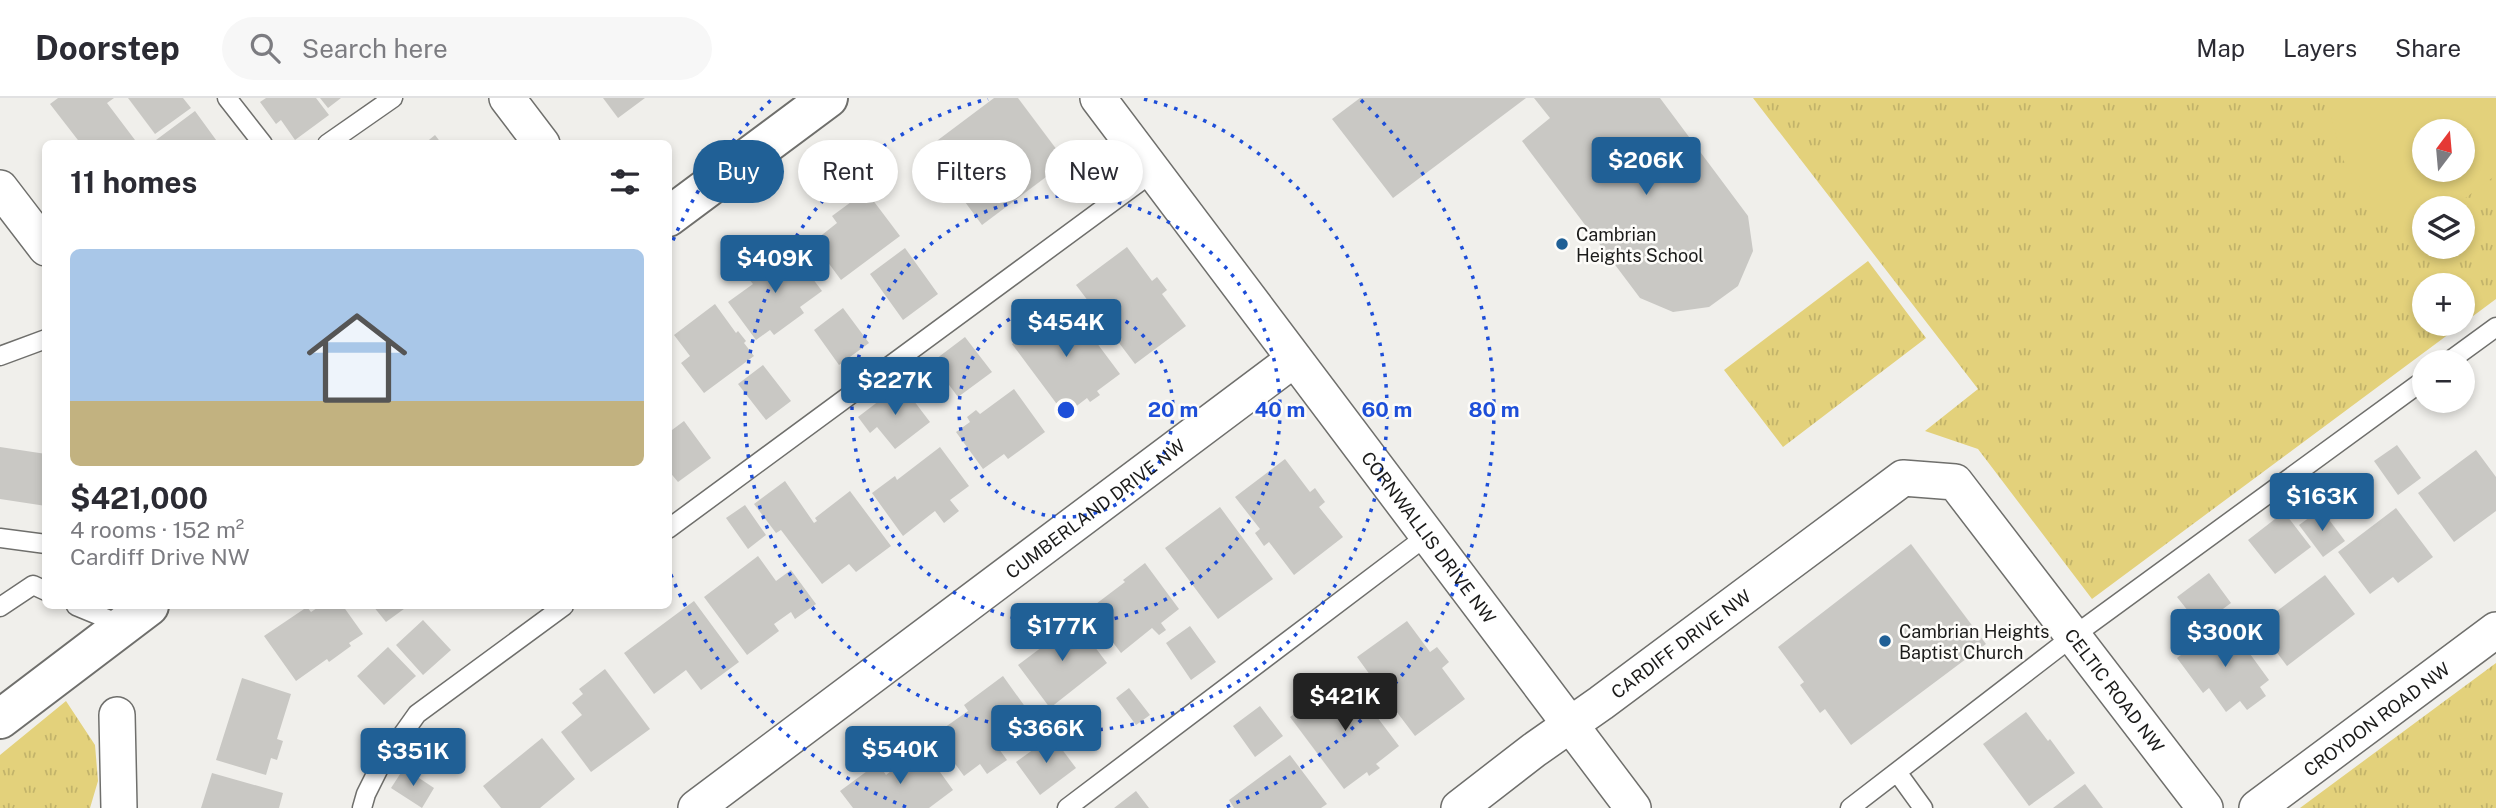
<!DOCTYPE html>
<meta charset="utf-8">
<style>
:root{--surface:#fff;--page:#f7f7f7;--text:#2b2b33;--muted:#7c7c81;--line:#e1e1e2;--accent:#206096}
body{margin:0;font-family:"Public Sans",sans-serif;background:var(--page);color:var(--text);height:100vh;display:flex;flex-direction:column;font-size:26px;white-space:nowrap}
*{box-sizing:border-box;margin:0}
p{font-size:23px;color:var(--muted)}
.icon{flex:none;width:38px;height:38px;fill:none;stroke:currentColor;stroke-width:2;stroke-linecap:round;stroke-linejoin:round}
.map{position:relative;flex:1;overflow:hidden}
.sheet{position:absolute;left:42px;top:42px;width:630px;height:469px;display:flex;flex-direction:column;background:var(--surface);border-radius:10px;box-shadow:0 4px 10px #0003}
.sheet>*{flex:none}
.hud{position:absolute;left:693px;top:42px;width:665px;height:63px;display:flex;gap:14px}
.needle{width:46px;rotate:16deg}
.tools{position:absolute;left:2412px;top:21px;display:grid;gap:14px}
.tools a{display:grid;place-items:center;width:63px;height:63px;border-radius:50%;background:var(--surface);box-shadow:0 4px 10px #0003;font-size:35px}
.price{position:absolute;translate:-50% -60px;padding:0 16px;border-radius:7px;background:var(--accent);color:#fff;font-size:23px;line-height:46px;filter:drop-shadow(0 2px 4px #0008)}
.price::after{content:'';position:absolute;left:50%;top:42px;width:21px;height:16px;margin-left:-10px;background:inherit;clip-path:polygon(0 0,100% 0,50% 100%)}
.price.current{background:#222;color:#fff}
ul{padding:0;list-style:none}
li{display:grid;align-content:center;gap:14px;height:371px;padding:0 28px}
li+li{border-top:2px solid var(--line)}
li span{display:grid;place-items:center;height:217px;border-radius:10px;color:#555}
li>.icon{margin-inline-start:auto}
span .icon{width:126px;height:126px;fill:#fffc;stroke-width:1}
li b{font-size:30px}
h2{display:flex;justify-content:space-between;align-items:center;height:84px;padding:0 28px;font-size:30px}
.tag{padding:0 24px;border-radius:32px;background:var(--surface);box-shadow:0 4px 10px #0003;font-size:24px;line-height:63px}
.tag.current{background:var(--accent);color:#fff}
header{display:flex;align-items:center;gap:42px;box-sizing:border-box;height:98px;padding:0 35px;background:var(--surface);border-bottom:2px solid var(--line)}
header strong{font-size:33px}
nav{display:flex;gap:38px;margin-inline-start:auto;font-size:24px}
.search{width:490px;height:63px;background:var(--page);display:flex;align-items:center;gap:18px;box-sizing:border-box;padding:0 24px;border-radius:38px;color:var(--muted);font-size:26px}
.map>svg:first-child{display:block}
</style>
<header>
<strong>Doorstep</strong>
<div class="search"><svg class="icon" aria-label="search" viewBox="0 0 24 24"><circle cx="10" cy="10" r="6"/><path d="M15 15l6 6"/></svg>Search here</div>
<nav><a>Map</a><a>Layers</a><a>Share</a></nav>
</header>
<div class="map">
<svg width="2496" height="710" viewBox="0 0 2496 710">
<defs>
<pattern id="park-tufts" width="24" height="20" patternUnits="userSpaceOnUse" patternTransform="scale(1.75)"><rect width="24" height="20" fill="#e3d17b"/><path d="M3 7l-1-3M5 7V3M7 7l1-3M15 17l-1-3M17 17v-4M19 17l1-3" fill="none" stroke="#c2b36a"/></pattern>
</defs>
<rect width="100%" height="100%" fill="#f0efeb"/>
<path fill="url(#park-tufts)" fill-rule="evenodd" d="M1753,0H2496V201L2092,501L1978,351L1925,333L1978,291ZM2424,33H2462V72H2424ZM2424,110H2462V149H2424ZM2424,187H2462V226H2424Z
M1868,163L1926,240L1783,349L1724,272Z
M2496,565V710H2300Z
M66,603L95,647L98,683L90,710H0V657Z"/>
<path fill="#e3d17b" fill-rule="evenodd" d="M2326,0H2496V77L2452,110H2424V132L2410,142L2370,106L2342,60ZM2424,33H2462V72H2424Z"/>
<path fill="#c9c8c4" d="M58,0H114L107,5L135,42L130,46H81L50,6Z
M128,0H183L191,10L155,36Z
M266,0H316L329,17L295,42L281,22L276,26L260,4Z
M320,0H341L328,10Z
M603,0H645L618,20Z
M994,0H1018L1066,64L982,127L926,51Z
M1360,0H1526L1393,100L1332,21Z
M1534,0H1660L1748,118L1753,153L1738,188L1709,209L1673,214L1640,200L1522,43L1550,20Z
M195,13L219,46H159L156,42Z
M435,37L442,46H424Z
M866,93L900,138L841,182L813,144L837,125L832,118Z
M789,149L822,193L800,209L804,215L774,237L770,232L756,242L728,204L753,186L748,180Z
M1127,149L1152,183L1157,179L1167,192L1162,196L1186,228L1135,266L1110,233L1106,237L1096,223L1101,220L1076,187Z
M905,150L938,196L903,222L870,176Z
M1067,205L1120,276L1097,293L1100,297L1090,304L1087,300L1065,317L1012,246Z
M715,206L736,235L738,233L746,243L744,245L754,258L704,295L681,265L690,258L674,237Z
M843,210L869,245L839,267L814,232Z
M965,239L992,274L958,299L932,264Z
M763,267L791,303L766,322L738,286Z
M901,286L930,324L895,351L877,329L870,335L858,319Z
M1014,291L1045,334L1008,361L1004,356L983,371L956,334L970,324L967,319L976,312L980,316Z
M684,323L711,360L678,384L668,372V335Z
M2397,347L2421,380L2398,397L2374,363Z
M0,349L46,356V408L0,401Z
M940,349L969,388L950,402L959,413L944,425L935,413L903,438L872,395L895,378L897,382Z
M2476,352L2496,379V413L2454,444L2418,395Z
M1285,361L1310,394L1315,390L1325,404L1319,409L1343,439L1294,477L1269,444L1264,448L1255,435L1260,431L1235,399Z
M785,383L814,425L817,423L815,420L850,393L891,448L856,474L849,466L822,486L781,432L776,435L754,406Z
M745,407L766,437L748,451L726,420Z
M1220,409L1273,481L1218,521L1165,450Z
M2396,410L2433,459L2398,485L2393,479L2370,496L2338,454Z
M2321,411L2345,443L2323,459L2299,427Z
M2284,414L2311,449L2275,476L2248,442Z
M1911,446L1986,546L1851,647L1825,611L1820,615L1800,587L1804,584L1778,549Z
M758,458L776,483L791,472L816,506L795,521L791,514L774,526L779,533L747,557L704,499Z
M1145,465L1179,511L1161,525L1166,532L1159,537L1152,530L1121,555L1088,512L1125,484L1123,482Z
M2209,475L2231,505L2200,528L2177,499Z
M2325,477L2355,516L2287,568L2257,528Z
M694,503L739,564L701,592L686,572L654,596L624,555Z
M320,508H343L363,536L349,545L351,548L329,564L327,561L296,583L264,538L307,509L311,514Z
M373,508H408L386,524Z
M1073,520L1107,565L1050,610L1018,567L1042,549L1040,546Z
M423,522L451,552L423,577L396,547Z
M1407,523L1430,554L1437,549L1449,564L1442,570L1465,601L1415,638L1390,605L1386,609L1376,596L1381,592L1357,559Z
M2226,523L2269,582L2260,589L2266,598L2247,612L2240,603L2226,614L2209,590L2203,595L2177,560Z
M1190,528L1216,564L1191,582L1166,545Z
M388,549L416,578L384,607L357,578Z
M605,571L650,631L591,674L561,634L582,617L572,605L583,596L579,591Z
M1003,578L1036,624L999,651L1007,662L987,676L980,666L964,678L934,637L968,613L964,607Z
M1346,578L1399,648L1376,666L1380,670L1369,678L1367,674L1344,691L1290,619Z
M242,580L291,596L277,641L283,643L277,662L271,660L266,677L216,662Z
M1129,590L1150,617L1136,627L1116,600Z
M1260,608L1283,638L1255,659L1233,628Z
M2026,614L2048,643L2050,641L2075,675L2029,708L1983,646Z
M1052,638L1076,670L1040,697L1016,664Z
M542,640L575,681L540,710H501L483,688Z
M922,649L953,692L929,710H853L840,693L878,665L886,677Z
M1290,657L1327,706L1321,710H1234L1229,702Z
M404,670L434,690L422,710L391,690Z
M212,675L283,695L279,710H201Z
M2085,686L2103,710H2053Z
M1136,693L1149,710H1114Z"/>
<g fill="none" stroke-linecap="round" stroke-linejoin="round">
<g stroke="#6f6f6c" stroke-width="21">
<path id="service" d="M227,0L263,46
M327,46L393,0
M0,258L46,241
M2448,264L2496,229
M668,431L1153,74
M0,440L46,446
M76,508L122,527
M0,509L33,487L46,493
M1897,674L1923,710
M362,710L366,696L380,668L417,616L564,508
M1067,710L1428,437
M1850,710L2072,539L2424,282"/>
</g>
<g stroke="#6f6f6c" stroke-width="38">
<g id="minor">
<path d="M507,0L542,46"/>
<path id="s1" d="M1098,0L1633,710"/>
<path d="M0,90L46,150"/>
<path d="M117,617L119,710"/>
<path id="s2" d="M696,710L1293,262"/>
<path id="s3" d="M1459,710L1534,652L1601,605L1903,380L1955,384L2205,710"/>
<path id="s4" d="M2257,710L2496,532"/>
</g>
</g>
<g stroke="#6f6f6c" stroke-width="42">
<path id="tertiary" d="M668,119L828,0
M0,621L149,508"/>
</g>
<use href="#service" stroke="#fff" stroke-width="18"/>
<use href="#minor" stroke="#fff" stroke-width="35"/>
<use href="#tertiary" stroke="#fff" stroke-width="38"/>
</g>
<g fill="none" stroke="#1d4ed8" stroke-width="3.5" stroke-dasharray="3.5 7">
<circle cx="1066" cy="312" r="107"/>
<circle cx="1066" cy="312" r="214"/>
<path d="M1144 1A321 321 0 1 1 988 1"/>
<path d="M906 709A428 428 0 0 1 669 472M669 152A428 428 0 0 1 771 2M1361 2A428 428 0 0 1 1226 709"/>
</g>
<g fill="#206096" stroke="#fdfcf9" stroke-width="2.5">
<circle cx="1562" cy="146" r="7"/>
<circle cx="1885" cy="543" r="7"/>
</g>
<g text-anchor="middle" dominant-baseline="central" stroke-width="5" stroke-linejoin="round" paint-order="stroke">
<g font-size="18" fill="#1b1b1a" stroke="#fdfcf9" text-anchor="start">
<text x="1576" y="136">Cambrian<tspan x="1576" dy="21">Heights School</tspan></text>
<text x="1899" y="533">Cambrian Heights<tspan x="1899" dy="21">Baptist Church</tspan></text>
</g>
<g font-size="18" fill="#1b1b1a" stroke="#fdfcf9">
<text stroke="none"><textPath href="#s2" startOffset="499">CUMBERLAND DRIVE NW</textPath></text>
<text stroke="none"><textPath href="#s1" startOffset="550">CORNWALLIS DRIVE NW</textPath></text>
<text stroke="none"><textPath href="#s3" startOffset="276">CARDIFF DRIVE NW</textPath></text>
<text stroke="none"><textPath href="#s3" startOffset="868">CELTIC ROAD NW</textPath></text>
<text stroke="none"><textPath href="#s4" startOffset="149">CROYDON ROAD NW</textPath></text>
</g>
</g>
<circle cx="1066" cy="312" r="10" fill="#1d4ed8" stroke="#fdfcf9" stroke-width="3.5"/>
<g font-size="21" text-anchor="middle" font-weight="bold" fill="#1d4ed8" stroke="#fdfcf9" stroke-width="5" stroke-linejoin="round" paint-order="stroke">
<text x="1173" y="319">20 m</text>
<text x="1280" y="319">40 m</text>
<text x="1387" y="319">60 m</text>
<text x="1494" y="319">80 m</text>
</g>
</svg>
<div class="tools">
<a><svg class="needle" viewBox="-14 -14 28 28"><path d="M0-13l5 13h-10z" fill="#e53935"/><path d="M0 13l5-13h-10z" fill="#7c7c81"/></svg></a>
<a><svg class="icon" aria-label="layers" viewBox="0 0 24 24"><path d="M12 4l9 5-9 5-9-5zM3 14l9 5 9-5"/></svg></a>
<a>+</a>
<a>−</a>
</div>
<b class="price" style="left:1646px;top:99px">$206K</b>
<b class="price" style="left:775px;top:197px">$409K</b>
<b class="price" style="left:1066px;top:261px">$454K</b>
<b class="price" style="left:895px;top:319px">$227K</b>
<b class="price" style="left:2322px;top:435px">$163K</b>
<b class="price" style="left:1062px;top:565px">$177K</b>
<b class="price" style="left:2225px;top:571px">$300K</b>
<b class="price current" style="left:1345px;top:635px">$421K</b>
<b class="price" style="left:1046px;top:667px">$366K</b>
<b class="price" style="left:900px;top:688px">$540K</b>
<b class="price" style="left:413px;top:690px">$351K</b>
<div class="hud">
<a class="tag current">Buy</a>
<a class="tag">Rent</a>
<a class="tag">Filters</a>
<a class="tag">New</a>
</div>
<section class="sheet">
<h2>11 homes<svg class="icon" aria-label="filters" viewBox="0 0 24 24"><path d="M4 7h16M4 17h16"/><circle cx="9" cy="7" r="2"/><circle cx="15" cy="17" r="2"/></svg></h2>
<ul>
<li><span style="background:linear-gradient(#a9c7e8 70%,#c2b280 0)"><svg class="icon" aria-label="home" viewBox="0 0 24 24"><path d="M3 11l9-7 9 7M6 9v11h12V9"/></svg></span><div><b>$421,000</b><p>4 rooms · 152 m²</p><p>Cardiff Drive NW</p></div></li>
</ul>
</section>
</div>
